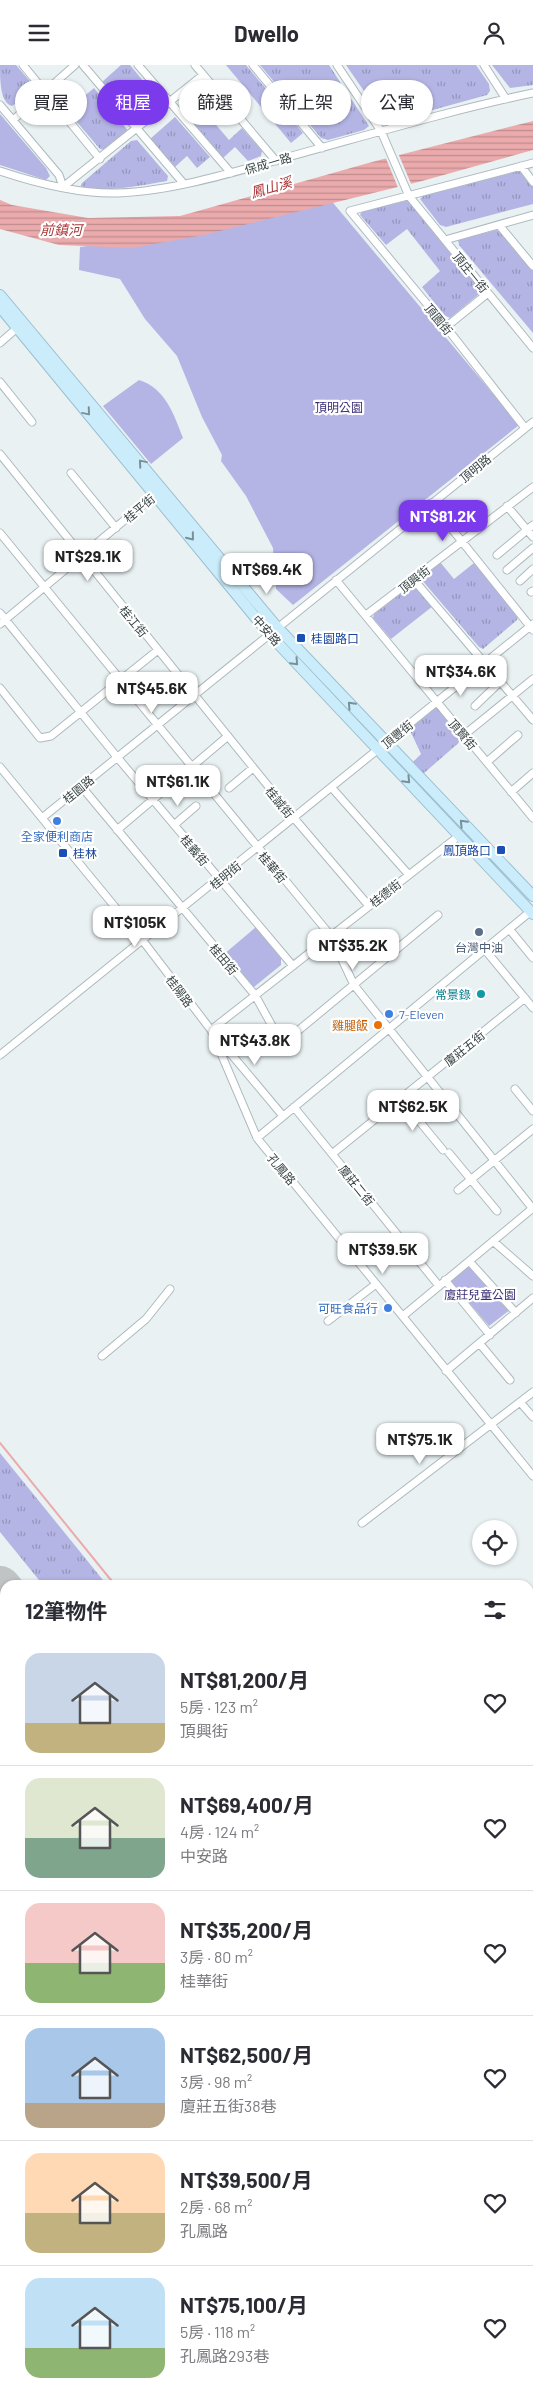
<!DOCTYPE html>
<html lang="zh-TW">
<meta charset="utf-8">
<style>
:root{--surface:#fff;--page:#f7f7f7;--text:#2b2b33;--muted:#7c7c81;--line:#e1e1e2;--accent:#7c3aed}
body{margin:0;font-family:Barlow,"Noto Sans TC",sans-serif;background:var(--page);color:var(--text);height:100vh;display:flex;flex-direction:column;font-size:19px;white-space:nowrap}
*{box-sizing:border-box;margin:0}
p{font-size:16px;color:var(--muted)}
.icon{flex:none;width:28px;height:28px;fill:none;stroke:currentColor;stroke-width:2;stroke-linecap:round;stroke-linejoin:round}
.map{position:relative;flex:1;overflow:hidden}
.side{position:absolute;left:0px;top:1515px;width:534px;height:821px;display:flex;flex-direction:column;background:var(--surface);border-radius:15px 15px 0 0;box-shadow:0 1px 4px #0004}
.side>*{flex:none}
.guide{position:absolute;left:15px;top:15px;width:504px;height:45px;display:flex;gap:10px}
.buttons{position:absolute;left:472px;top:1455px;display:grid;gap:10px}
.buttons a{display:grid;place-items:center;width:45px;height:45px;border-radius:50%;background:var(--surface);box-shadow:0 1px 4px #0004;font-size:25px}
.price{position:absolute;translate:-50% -42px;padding:0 11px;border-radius:10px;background:#fff;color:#222;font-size:16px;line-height:32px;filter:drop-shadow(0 1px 2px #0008)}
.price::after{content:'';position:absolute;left:50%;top:30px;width:15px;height:11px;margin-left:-8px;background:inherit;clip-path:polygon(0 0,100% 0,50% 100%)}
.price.selected{background:var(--accent);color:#fff}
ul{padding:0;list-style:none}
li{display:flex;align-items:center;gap:15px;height:125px;padding:0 25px}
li+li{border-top:1px solid var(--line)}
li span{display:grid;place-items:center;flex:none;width:140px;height:100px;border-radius:15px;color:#555}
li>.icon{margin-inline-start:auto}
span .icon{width:60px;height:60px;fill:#fffc;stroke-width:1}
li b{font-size:21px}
h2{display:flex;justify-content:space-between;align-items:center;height:60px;padding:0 25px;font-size:21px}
.tag{padding:0 18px;border-radius:22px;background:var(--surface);box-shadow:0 1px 4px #0004;font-size:18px;line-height:45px}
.tag.selected{background:var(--accent);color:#fff}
header{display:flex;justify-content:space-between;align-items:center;height:65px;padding:0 25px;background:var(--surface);font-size:22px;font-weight:700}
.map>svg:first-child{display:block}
</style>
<header><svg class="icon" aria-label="menu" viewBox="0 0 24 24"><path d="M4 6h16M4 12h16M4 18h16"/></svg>Dwello<svg class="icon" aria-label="person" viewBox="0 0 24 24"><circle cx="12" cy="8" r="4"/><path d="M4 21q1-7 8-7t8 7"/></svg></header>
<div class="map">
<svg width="533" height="2336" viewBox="0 0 533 2336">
<defs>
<pattern id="grass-tufts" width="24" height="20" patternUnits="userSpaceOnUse" patternTransform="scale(1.25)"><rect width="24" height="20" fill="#b5b5e5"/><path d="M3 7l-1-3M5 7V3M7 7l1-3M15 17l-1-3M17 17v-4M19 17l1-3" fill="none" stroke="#9495bb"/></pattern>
<pattern id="water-rules" width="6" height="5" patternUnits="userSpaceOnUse" patternTransform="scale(1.25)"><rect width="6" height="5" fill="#ebaaac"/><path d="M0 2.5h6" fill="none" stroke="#bf8c8e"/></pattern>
</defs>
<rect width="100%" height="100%" fill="#e9f1f3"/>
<path fill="url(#grass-tufts)" d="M0,0H16L34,21V26L12,41C0,38 0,14 0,0Z
M121,0H130L154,29L144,37L152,47L139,58L135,56L102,17Z
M226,0H246L303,68L291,78Z
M260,0H329L369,61L364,65L328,75L321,73Z
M346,0H476L489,19L490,26L487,30L389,57L384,55Z
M492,0H533V20L510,23Z
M94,23L129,67L106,85L100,84L70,49L85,36L82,33Z
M195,35L229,75L242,63L262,86L261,91L248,96L235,82L222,94L181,46Z
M175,52L210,92L197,103L187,91L175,102L150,74Z
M137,75L168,111L167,116C149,119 95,130 81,121L82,118L131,76Z
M519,106L533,121V139L446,162L440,160L420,134L423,131Z
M409,135L480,223L479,229L450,253L444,250L422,222L440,206L407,164L386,180L360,150L362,146Z
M496,165L501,166L533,205V268L459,180L458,175Z
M440,497L454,514L474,498L518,552L517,555L483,584L479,582L421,514L422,511Z
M412,520L416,521L433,541L391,574L373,553L374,549Z
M436,639L463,674L423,709L413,697L421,689L408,661Z
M0,1388L107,1520H43L0,1467Z
M0,1580C6,1587 6,1590 1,1597L5,1603V1762L0,1756Z
M0,1840L5,1846V1926L0,1920Z
M0,1925L5,1931V2029L0,2023Z
M529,2042L533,2047V2105L529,2108Z"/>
<path fill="#b5b5e5" d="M0,49L46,103L50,111L46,115L0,100Z
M329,133L519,360L293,540L276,524L273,483L246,431L221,396L222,390L202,352L177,291L145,254L120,214L79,205L80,182L214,164Z
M139,315C165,323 174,349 183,373L151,399L103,341Z
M256,862L281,892V900L254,922L250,921L223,890Z
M470,1197L511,1244L489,1261L449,1214Z
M5,2296V2331H133L137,2336H0V2300Z"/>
<path fill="url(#water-rules)" d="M533,56V85L422,116L204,170L132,183L59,180L0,164V135L12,140L88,153L180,151L372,97Z"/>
<path fill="#e9f1f3" d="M398,88L412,121L399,125L385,91Z"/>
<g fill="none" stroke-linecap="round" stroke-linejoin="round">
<path stroke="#ebaaac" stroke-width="2" d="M0,1378L115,1520
M529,2029L533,2034
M529,2125L533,2122
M529,2230L533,2235
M529,2250L533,2246
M245,2331L249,2336
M425,2336L430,2331"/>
<path stroke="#c0c4c5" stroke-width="16" d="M0,1798L5,1804"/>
<path stroke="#c0c4c5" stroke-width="42" d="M0,1522L5,1528"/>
<g stroke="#acbabe" stroke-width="9">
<path id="street" d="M23,0L100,94
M83,0L184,119
M138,0L231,108
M195,0L276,96
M253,0L322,83
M337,0L381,66L409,131L533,283
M484,0L506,34
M0,40L59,110L63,122L203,10
M13,55L75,0
M521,101L533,117
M0,106C36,118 81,129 118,128C170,126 228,109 277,95C362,72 447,46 533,28
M499,160L533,201
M445,175L533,150
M446,262L488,228
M0,278L17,263
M0,317L32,357
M525,363L446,262L350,146L533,98
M0,389L294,753L369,841
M71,408L116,463
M431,438L533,565
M507,441L533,472
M0,468L331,871L354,920L533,1144
M497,490L533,460
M507,505L533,483
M336,515L533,753
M414,515L533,655
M520,516L533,504
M531,527L533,526
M0,548L117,692L293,901
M366,550L533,422
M0,559L157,428
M0,623L40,673L51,671L158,585
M475,641L501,616
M464,670L533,614
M487,697L518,670
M0,702L143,876L211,965L257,1073L533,1411
M81,721L255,930L282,979L438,850
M229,723L253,703
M332,723L409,810
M511,727L533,708
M42,753L533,357
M174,760L196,741
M117,765L228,671
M510,865L533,893
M486,886L533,943
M0,990L533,559
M515,1024L533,1046
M401,1034L443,1085
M294,1042L439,1221
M283,1051L211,965L460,770
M257,1073L531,846
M449,1088L497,1146
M332,1089L525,933
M458,1125L533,1064
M493,1176L533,1211
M469,1196L516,1248
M445,1215L490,1270
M403,1251L533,1143
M328,1256L376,1219
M480,1279L510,1315
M102,1291L146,1254L170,1224
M446,1306L533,1233
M520,1337L533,1352
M362,1458L533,1327
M0,2037L5,2043
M0,2225L5,2230
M0,2242L5,2238
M235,2331L239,2336"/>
</g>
<g stroke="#9bc0d0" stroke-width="12">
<path id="secondary" d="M0,230L277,562L533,831
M0,242L269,569L533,849
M0,2108L5,2114
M0,2158L5,2153
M0,2174L5,2176
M156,2331L160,2336
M171,2331L175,2336"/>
</g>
<use href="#street" stroke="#fff" stroke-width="7"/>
<use href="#secondary" stroke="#cbecfb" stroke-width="10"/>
</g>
<defs><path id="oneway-chevron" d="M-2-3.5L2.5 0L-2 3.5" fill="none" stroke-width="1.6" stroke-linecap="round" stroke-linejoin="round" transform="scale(1.25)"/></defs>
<g stroke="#7a9097">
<use href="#oneway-chevron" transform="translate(87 347) rotate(50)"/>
<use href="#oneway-chevron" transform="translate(142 398) rotate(-130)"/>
<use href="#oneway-chevron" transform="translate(191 472) rotate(51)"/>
<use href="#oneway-chevron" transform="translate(295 597) rotate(47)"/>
<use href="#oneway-chevron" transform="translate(351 640) rotate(-133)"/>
<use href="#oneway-chevron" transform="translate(407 715) rotate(46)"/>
<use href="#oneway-chevron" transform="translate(463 758) rotate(-134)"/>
</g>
<g fill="#1a4fb4" stroke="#fff" stroke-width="2">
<rect x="296" y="568" width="10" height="10" rx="2.5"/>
<rect x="496" y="780" width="10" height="10" rx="2.5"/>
<rect x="58" y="783" width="10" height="10" rx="2.5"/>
</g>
<g fill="#3f7fe0" stroke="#fff" stroke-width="2">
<circle cx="57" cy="756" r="5"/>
<circle cx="389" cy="949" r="5"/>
<circle cx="388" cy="1243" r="5"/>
</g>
<circle fill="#5c6f8a" stroke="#fff" stroke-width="2" cx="479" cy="867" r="5"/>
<circle fill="#0f9aa8" stroke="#fff" stroke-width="2" cx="481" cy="929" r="5"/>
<circle fill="#e8710a" stroke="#fff" stroke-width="2" cx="378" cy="960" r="5"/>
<g text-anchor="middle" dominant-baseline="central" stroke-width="4.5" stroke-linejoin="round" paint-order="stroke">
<g font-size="12" fill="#384446" stroke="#fff">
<text transform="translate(268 98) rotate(-16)">保成一路</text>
<text transform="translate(471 207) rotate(51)">頂庄一街</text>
<text transform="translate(439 254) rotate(51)">頂園街</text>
<text transform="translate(475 403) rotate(-39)">頂明路</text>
<text transform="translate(139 443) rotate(-40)">桂平街</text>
<text transform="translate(414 514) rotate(-38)">頂興街</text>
<text transform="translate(134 556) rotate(51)">桂江街</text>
<text transform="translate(267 565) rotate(49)">中安路</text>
<text transform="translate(397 669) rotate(-39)">頂豐街</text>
<text transform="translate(463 669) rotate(50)">頂賢街</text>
<text transform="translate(78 724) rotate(-39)">桂園路</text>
<text transform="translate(280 737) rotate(51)">桂誠街</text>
<text transform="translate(195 785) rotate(50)">桂義街</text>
<text transform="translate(273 802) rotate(50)">桂華街</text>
<text transform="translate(225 810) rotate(-39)">桂明街</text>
<text transform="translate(385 828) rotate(-38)">桂德街</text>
<text transform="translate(224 894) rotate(50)">桂田街</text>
<text transform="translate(180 926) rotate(53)">桂陽路</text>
<text transform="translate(464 983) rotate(-39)">廈莊五街</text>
<text transform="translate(282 1104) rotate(51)">孔鳳路</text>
<text transform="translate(357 1120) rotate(51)">廈莊二街</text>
</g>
<g font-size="12" fill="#3b2f75" stroke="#fff">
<text x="339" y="342">頂明公園</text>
<text x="480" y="1229">廈莊兒童公園</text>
</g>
<g font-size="12" fill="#164399" stroke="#fff" text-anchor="start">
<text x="311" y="573">桂園路口</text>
<text x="491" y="785" text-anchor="end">鳳頂路口</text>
<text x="73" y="788">桂林</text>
</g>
<g font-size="12" fill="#366cbe" stroke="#fff">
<text x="57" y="771">全家便利商店</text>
<text x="399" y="949" text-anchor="start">7-Eleven</text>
<text x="378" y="1243" text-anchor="end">可旺食品行</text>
</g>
<g font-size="12" fill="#4e5e75" stroke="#fff">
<text x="479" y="882">台灣中油</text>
</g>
<g font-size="12" fill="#0d838f" stroke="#fff" text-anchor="end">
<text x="471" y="929">常景錄</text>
</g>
<g font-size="12" fill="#c56008" stroke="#fff" text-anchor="end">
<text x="368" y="960">雞腿飯</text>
</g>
<g font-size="14" font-style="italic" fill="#ab383a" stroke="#fff">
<text transform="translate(271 122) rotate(-16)">鳳山溪</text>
<text x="61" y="164">前鎮河</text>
</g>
</g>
</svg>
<div class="buttons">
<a><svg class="icon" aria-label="locate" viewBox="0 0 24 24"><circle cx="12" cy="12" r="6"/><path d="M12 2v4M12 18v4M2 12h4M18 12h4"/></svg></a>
</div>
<b class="price selected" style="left:443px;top:477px">NT$81.2K</b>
<b class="price" style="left:88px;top:517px">NT$29.1K</b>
<b class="price" style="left:267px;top:530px">NT$69.4K</b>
<b class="price" style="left:461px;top:632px">NT$34.6K</b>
<b class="price" style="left:152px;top:649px">NT$45.6K</b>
<b class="price" style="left:178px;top:742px">NT$61.1K</b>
<b class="price" style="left:135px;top:883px">NT$105K</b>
<b class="price" style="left:353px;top:906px">NT$35.2K</b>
<b class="price" style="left:255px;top:1001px">NT$43.8K</b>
<b class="price" style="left:413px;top:1067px">NT$62.5K</b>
<b class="price" style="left:383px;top:1210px">NT$39.5K</b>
<b class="price" style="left:420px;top:1400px">NT$75.1K</b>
<div class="guide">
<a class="tag">買屋</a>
<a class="tag selected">租屋</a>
<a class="tag">篩選</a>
<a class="tag">新上架</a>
<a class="tag">公寓</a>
</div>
<section class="side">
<h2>12筆物件<svg class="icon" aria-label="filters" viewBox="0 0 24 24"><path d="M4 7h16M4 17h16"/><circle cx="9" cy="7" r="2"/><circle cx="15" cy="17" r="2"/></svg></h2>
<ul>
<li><span style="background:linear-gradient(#c9d6e8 70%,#c2b280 0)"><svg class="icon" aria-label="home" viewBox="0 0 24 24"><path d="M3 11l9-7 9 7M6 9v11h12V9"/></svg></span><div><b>NT$81,200/月</b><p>5房 · 123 m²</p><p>頂興街</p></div><svg class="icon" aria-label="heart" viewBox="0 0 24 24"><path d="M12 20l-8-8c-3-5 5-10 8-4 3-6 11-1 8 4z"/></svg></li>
<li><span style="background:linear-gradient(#dfe7d0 60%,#7fa58c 0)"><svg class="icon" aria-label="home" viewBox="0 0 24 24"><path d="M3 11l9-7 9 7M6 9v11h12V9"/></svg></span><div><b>NT$69,400/月</b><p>4房 · 124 m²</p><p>中安路</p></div><svg class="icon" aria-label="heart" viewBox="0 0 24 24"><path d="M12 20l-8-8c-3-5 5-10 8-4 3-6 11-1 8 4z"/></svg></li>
<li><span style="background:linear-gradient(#f6c9c9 60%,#8fb573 0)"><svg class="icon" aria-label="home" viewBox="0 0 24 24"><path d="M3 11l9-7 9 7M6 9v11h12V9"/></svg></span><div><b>NT$35,200/月</b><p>3房 · 80 m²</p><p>桂華街</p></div><svg class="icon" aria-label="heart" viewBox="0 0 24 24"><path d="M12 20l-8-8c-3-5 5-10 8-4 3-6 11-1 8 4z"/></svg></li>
<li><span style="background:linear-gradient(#a9c7e8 75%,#b9a48a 0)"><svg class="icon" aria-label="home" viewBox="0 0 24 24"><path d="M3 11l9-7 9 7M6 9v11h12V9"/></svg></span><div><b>NT$62,500/月</b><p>3房 · 98 m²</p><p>廈莊五街38巷</p></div><svg class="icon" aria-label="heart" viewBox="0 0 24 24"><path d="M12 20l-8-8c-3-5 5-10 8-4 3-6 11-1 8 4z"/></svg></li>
<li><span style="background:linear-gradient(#ffd9b3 60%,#c2b280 0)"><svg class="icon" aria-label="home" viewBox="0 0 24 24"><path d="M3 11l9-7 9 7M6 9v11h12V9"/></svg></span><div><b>NT$39,500/月</b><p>2房 · 68 m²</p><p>孔鳳路</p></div><svg class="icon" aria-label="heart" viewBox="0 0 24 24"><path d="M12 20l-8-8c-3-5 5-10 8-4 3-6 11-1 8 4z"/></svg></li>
<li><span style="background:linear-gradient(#bfe0f5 70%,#8fb573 0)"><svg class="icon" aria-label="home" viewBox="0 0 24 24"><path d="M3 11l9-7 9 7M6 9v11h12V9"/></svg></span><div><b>NT$75,100/月</b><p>5房 · 118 m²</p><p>孔鳳路293巷</p></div><svg class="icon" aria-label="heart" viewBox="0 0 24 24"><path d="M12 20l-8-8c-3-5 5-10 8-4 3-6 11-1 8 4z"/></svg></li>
</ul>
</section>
</div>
